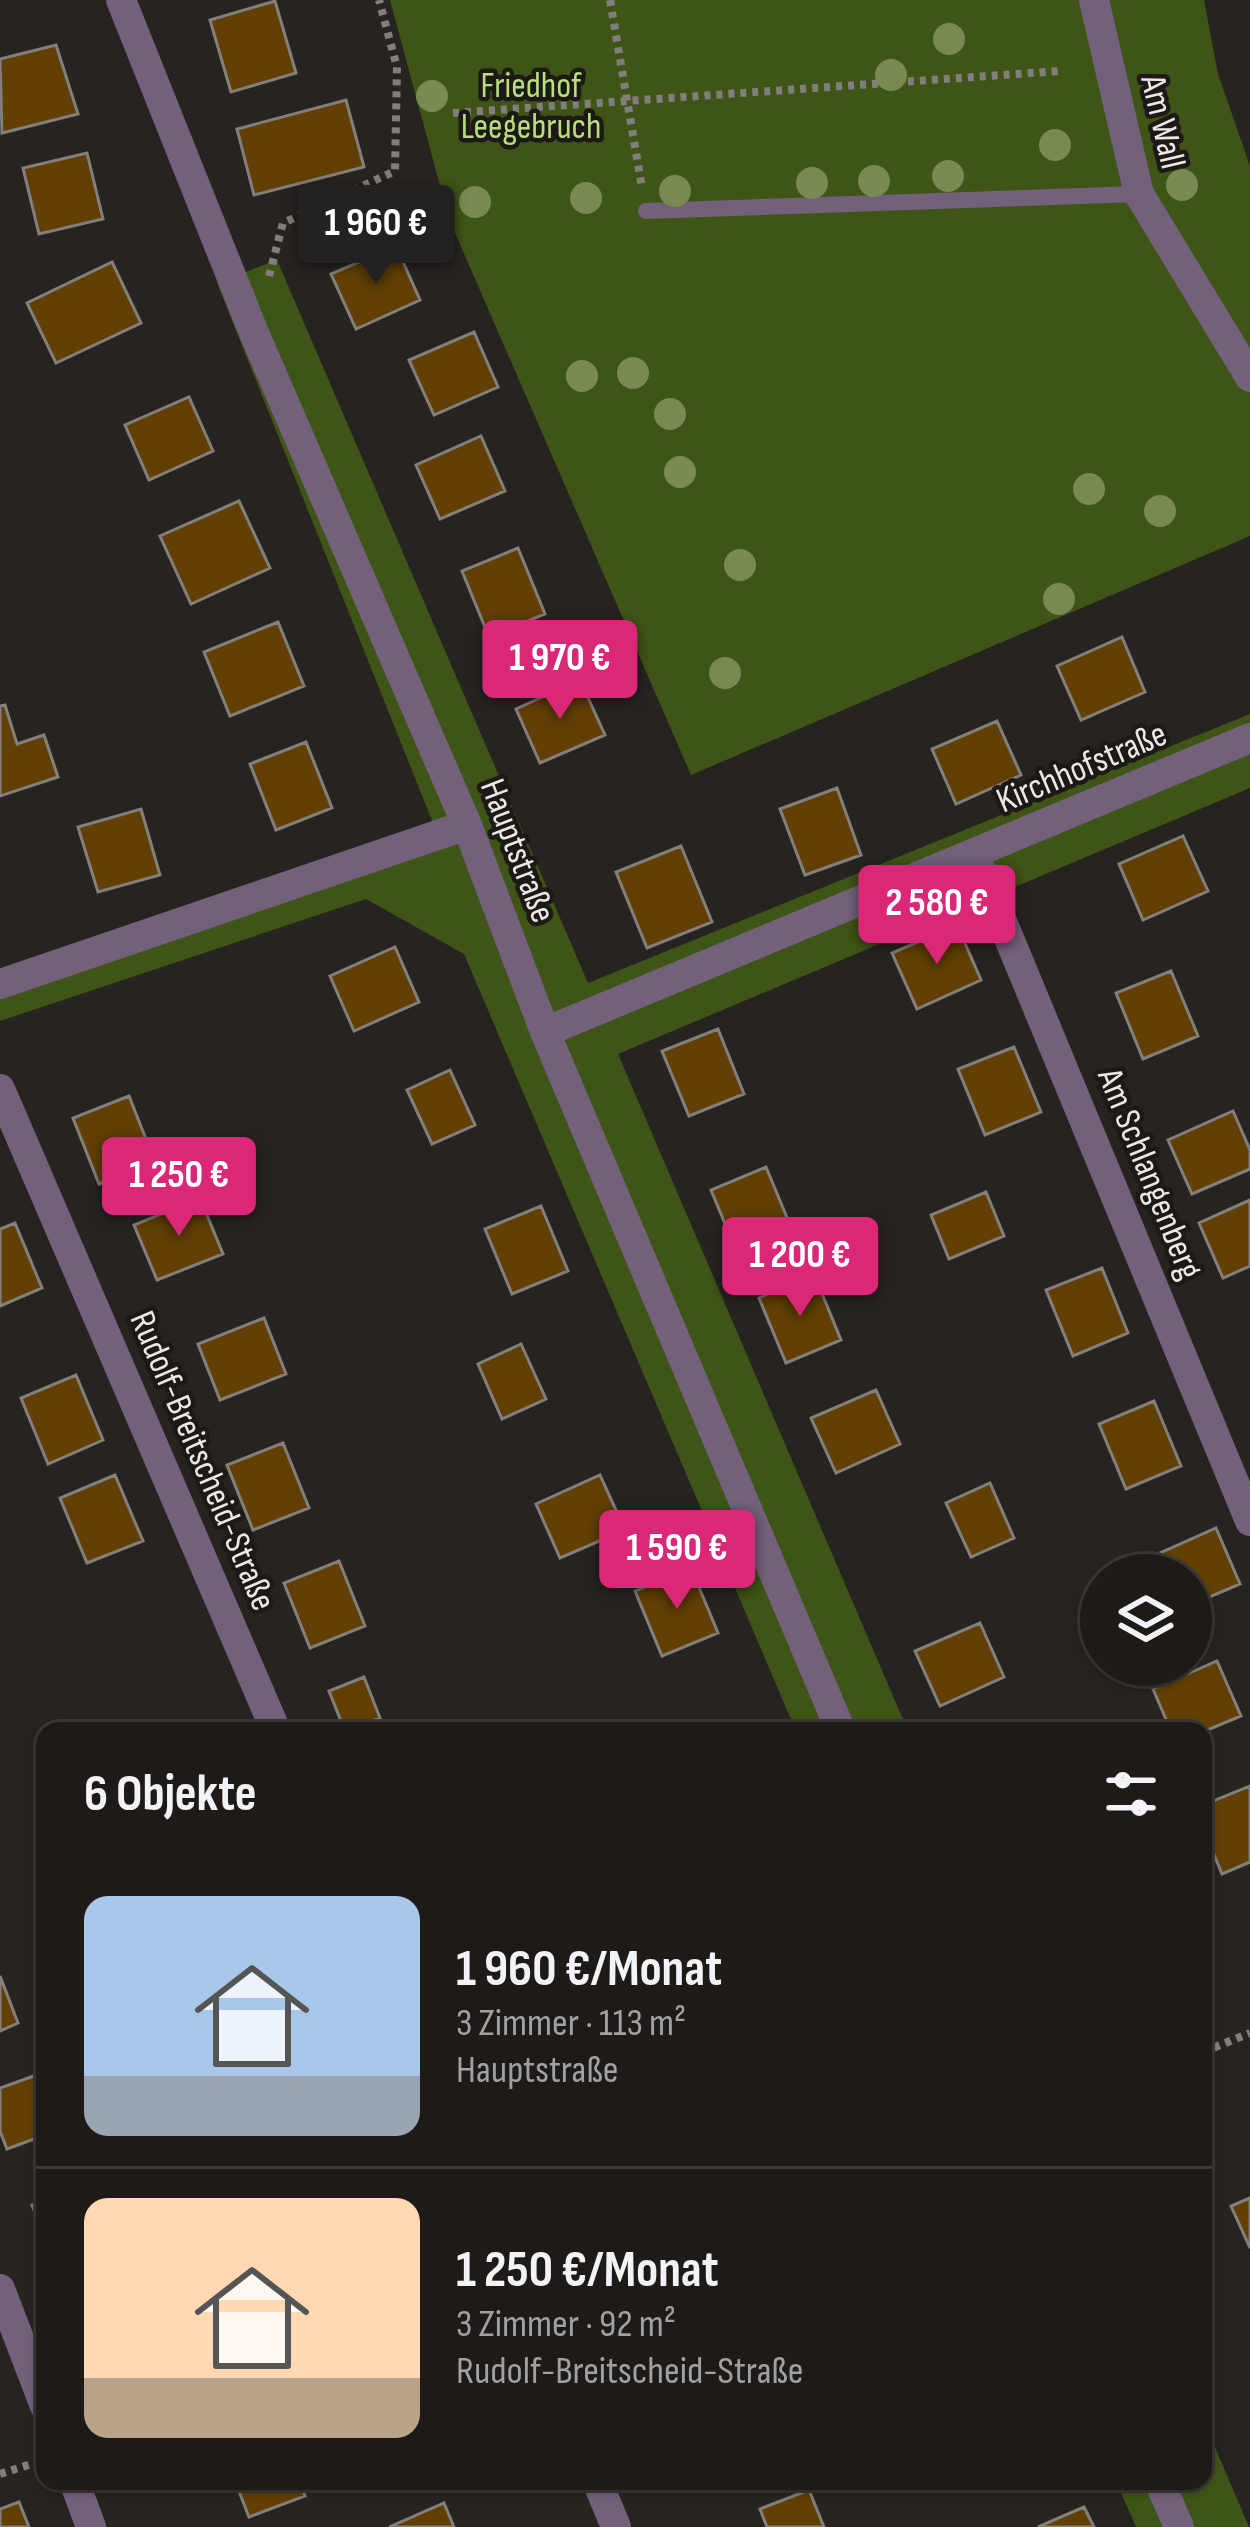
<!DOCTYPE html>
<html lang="de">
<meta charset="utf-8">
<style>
:root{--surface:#1d1a18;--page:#252321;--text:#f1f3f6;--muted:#a0a1a2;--line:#3b3837;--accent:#db2777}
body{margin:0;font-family:"Sofia Sans Condensed",sans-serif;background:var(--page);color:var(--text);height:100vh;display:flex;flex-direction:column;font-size:45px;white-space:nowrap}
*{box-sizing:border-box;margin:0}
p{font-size:39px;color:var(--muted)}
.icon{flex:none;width:66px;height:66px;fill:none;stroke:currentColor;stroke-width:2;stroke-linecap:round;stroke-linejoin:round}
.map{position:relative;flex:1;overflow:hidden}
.drawer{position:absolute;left:36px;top:1722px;width:1176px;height:768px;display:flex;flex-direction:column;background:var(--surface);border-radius:24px;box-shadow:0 3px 9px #0004,0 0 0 3px var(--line)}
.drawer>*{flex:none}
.buttons{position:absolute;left:1080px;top:1554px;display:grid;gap:24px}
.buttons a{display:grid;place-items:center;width:132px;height:132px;border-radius:50%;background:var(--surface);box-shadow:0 3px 9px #0004,0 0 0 3px var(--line);font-size:60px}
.price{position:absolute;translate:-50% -102px;padding:0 27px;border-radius:12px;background:var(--accent);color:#fff;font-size:39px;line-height:78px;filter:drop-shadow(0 3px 6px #0008)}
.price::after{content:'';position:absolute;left:50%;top:72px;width:36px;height:27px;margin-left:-18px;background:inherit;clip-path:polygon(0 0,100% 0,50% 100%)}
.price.selected{background:#222;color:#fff}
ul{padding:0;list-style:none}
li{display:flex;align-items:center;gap:36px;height:300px;padding:0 48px}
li+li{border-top:3px solid var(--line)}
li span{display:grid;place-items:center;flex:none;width:336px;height:240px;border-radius:24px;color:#555}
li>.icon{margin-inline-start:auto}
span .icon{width:144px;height:144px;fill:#fffc;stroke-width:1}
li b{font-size:51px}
h2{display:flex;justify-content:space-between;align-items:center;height:144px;padding:0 48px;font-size:51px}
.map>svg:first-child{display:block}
</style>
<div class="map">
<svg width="1250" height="2527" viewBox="0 0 1250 2527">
<rect width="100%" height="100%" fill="#272320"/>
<path fill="#3f5417" d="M390,0H1204L1218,74L1250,166V536L691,775L449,219Z
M277,260L588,983L1250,714V788L618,1054L908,1731H796L464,954L366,899L0,1021V970L433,823L217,283Z
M1203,2419L1249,2527H1136L1116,2481H1203Z"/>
<path fill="#613f05" stroke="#837f7b" stroke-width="3" d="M275,1L296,73L231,92L210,20Z
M56,45L78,114L2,133L0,59Z
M346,100L364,167L254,195L237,129Z
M87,153L103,219L39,234L23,168Z
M396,246L420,300L356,329L331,274Z
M112,262L141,323L56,363L27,303Z
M474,332L498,387L434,415L409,360Z
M189,397L213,451L149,480L125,425Z
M481,436L505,491L440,519L416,465Z
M239,501L270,568L191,604L160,536Z
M518,548L545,614L489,637L462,571Z
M278,622L304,686L230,716L204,652Z
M1122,637L1145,692L1081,720L1057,666Z
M580,680L605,735L540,763L516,709Z
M5,705L17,744L44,735L58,777L0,796V706Z
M997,721L1021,775L956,804L932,749Z
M306,742L332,808L276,830L250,764Z
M837,788L861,855L805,875L780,809Z
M141,809L160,875L98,892L78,827Z
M1183,836L1208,891L1143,920L1119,864Z
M681,846L712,922L647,948L616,872Z
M957,925L981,980L917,1009L892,953Z
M395,947L419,1002L354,1031L330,976Z
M1171,971L1198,1036L1143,1059L1116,993Z
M718,1029L744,1094L689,1116L662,1051Z
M1014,1047L1041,1112L985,1135L958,1069Z
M450,1070L475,1125L432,1144L407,1090Z
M129,1096L155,1162L99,1184L73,1118Z
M1233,1111L1250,1150V1169L1192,1194L1168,1140Z
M766,1167L793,1232L738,1255L711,1190Z
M986,1192L1004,1236L949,1259L931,1215Z
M200,1198L223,1254L157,1280L134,1225Z
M1250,1200V1266L1223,1278L1199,1223Z
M541,1206L568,1271L512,1294L485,1229Z
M15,1223L42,1288L0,1306V1229Z
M1102,1268L1128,1333L1073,1356L1046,1290Z
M814,1274L841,1340L786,1363L759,1298Z
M264,1318L286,1374L220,1400L198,1344Z
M521,1344L546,1399L502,1419L478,1364Z
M76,1375L103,1440L48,1464L21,1398Z
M876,1390L900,1444L836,1473L811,1418Z
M1154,1401L1181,1466L1126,1489L1099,1424Z
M283,1443L309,1508L253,1530L227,1465Z
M115,1475L143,1541L87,1563L60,1498Z
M600,1475L625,1530L560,1558L536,1504Z
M990,1483L1014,1538L971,1557L946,1503Z
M1216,1528L1240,1584L1191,1605V1575H1159L1151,1557Z
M339,1561L365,1626L310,1648L284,1583Z
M691,1568L718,1633L662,1656L635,1591Z
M980,1623L1004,1677L940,1706L915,1651Z
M1217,1661L1241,1716L1203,1732L1171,1731L1153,1689Z
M364,1677L380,1718L345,1731L329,1691Z
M1250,1786V1862L1222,1874L1203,1828V1805Z
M0,1976L18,2023L0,2031Z
M45,2072V2135L7,2149L0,2131V2088Z
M1250,2198V2248L1231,2206Z
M45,2200V2238L32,2205Z
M235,2481H299L305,2496L249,2517Z
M809,2490L824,2527H767L760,2509Z
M19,2502L29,2527H0V2509Z
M444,2503L454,2527H389Z
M1084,2507L1094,2527H1038Z"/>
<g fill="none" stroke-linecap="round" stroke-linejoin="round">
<path stroke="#827e7c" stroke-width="8" stroke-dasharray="6 6" stroke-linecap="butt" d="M610,0L642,188
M453,113L1060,71
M269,276L283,223L395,171L397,67L379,0
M1203,2052L1250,2033
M0,2474L44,2460"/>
<path stroke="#73607a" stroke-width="16" d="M646,211L1139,194"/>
<path stroke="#73607a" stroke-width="30" d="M121,0L254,333L467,825L545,1032L841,1731
M1094,0L1139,194L1250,377
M975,856L1250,1521
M0,984L467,825
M545,1032L1250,738
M0,1089L276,1731
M0,2289L45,2406
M74,2481L91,2527
M597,2481L616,2527
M1159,2481L1179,2527"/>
</g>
<g fill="#778a53">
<circle cx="949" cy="39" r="16"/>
<circle cx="891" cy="75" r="16"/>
<circle cx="432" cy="96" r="16"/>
<circle cx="1055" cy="145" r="16"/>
<circle cx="948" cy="176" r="16"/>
<circle cx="874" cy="181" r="16"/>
<circle cx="812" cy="183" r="16"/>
<circle cx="1182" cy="185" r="16"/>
<circle cx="675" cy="191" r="16"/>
<circle cx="586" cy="198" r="16"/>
<circle cx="475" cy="202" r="16"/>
<circle cx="633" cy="373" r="16"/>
<circle cx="582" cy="376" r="16"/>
<circle cx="670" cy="414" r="16"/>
<circle cx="680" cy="472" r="16"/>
<circle cx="1089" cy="489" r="16"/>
<circle cx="1160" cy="511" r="16"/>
<circle cx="740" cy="565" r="16"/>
<circle cx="1059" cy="599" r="16"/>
<circle cx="725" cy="673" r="16"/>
</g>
<g text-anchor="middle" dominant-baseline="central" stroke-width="9" stroke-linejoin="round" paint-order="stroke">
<g font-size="36" fill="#b8de7d" stroke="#1d1917">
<text x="531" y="86">Friedhof<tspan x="531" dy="41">Leegebruch</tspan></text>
</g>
<g font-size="36" fill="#ece8e7" stroke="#1d1917">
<text transform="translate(1162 122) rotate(77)">Am Wall</text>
<text transform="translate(1082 768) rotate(-23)">Kirchhofstraße</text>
<text transform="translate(517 851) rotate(69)">Hauptstraße</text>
<text transform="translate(1149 1174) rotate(68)">Am Schlangenberg</text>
<text transform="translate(202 1461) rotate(67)">Rudolf-Breitscheid-Straße</text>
</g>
</g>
</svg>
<div class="buttons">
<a><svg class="icon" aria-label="layers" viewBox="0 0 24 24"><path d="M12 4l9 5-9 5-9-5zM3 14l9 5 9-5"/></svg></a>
</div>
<b class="price selected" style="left:376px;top:287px">1 960 €</b>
<b class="price" style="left:560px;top:722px">1 970 €</b>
<b class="price" style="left:937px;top:967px">2 580 €</b>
<b class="price" style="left:179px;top:1239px">1 250 €</b>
<b class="price" style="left:800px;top:1319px">1 200 €</b>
<b class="price" style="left:677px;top:1612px">1 590 €</b>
<section class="drawer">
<h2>6 Objekte<svg class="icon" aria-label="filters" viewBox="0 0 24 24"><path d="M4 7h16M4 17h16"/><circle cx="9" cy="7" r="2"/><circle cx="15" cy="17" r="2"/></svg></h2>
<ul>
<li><span style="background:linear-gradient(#a9c7e8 75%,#9aa5b1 0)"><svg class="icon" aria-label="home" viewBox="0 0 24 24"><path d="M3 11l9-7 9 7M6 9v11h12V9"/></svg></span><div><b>1 960 €/Monat</b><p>3 Zimmer · 113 m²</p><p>Hauptstraße</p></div></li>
<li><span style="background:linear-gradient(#ffd9b3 75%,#b9a48a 0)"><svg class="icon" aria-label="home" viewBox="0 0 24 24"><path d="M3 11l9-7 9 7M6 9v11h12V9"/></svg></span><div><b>1 250 €/Monat</b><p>3 Zimmer · 92 m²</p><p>Rudolf-Breitscheid-Straße</p></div></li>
</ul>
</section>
</div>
